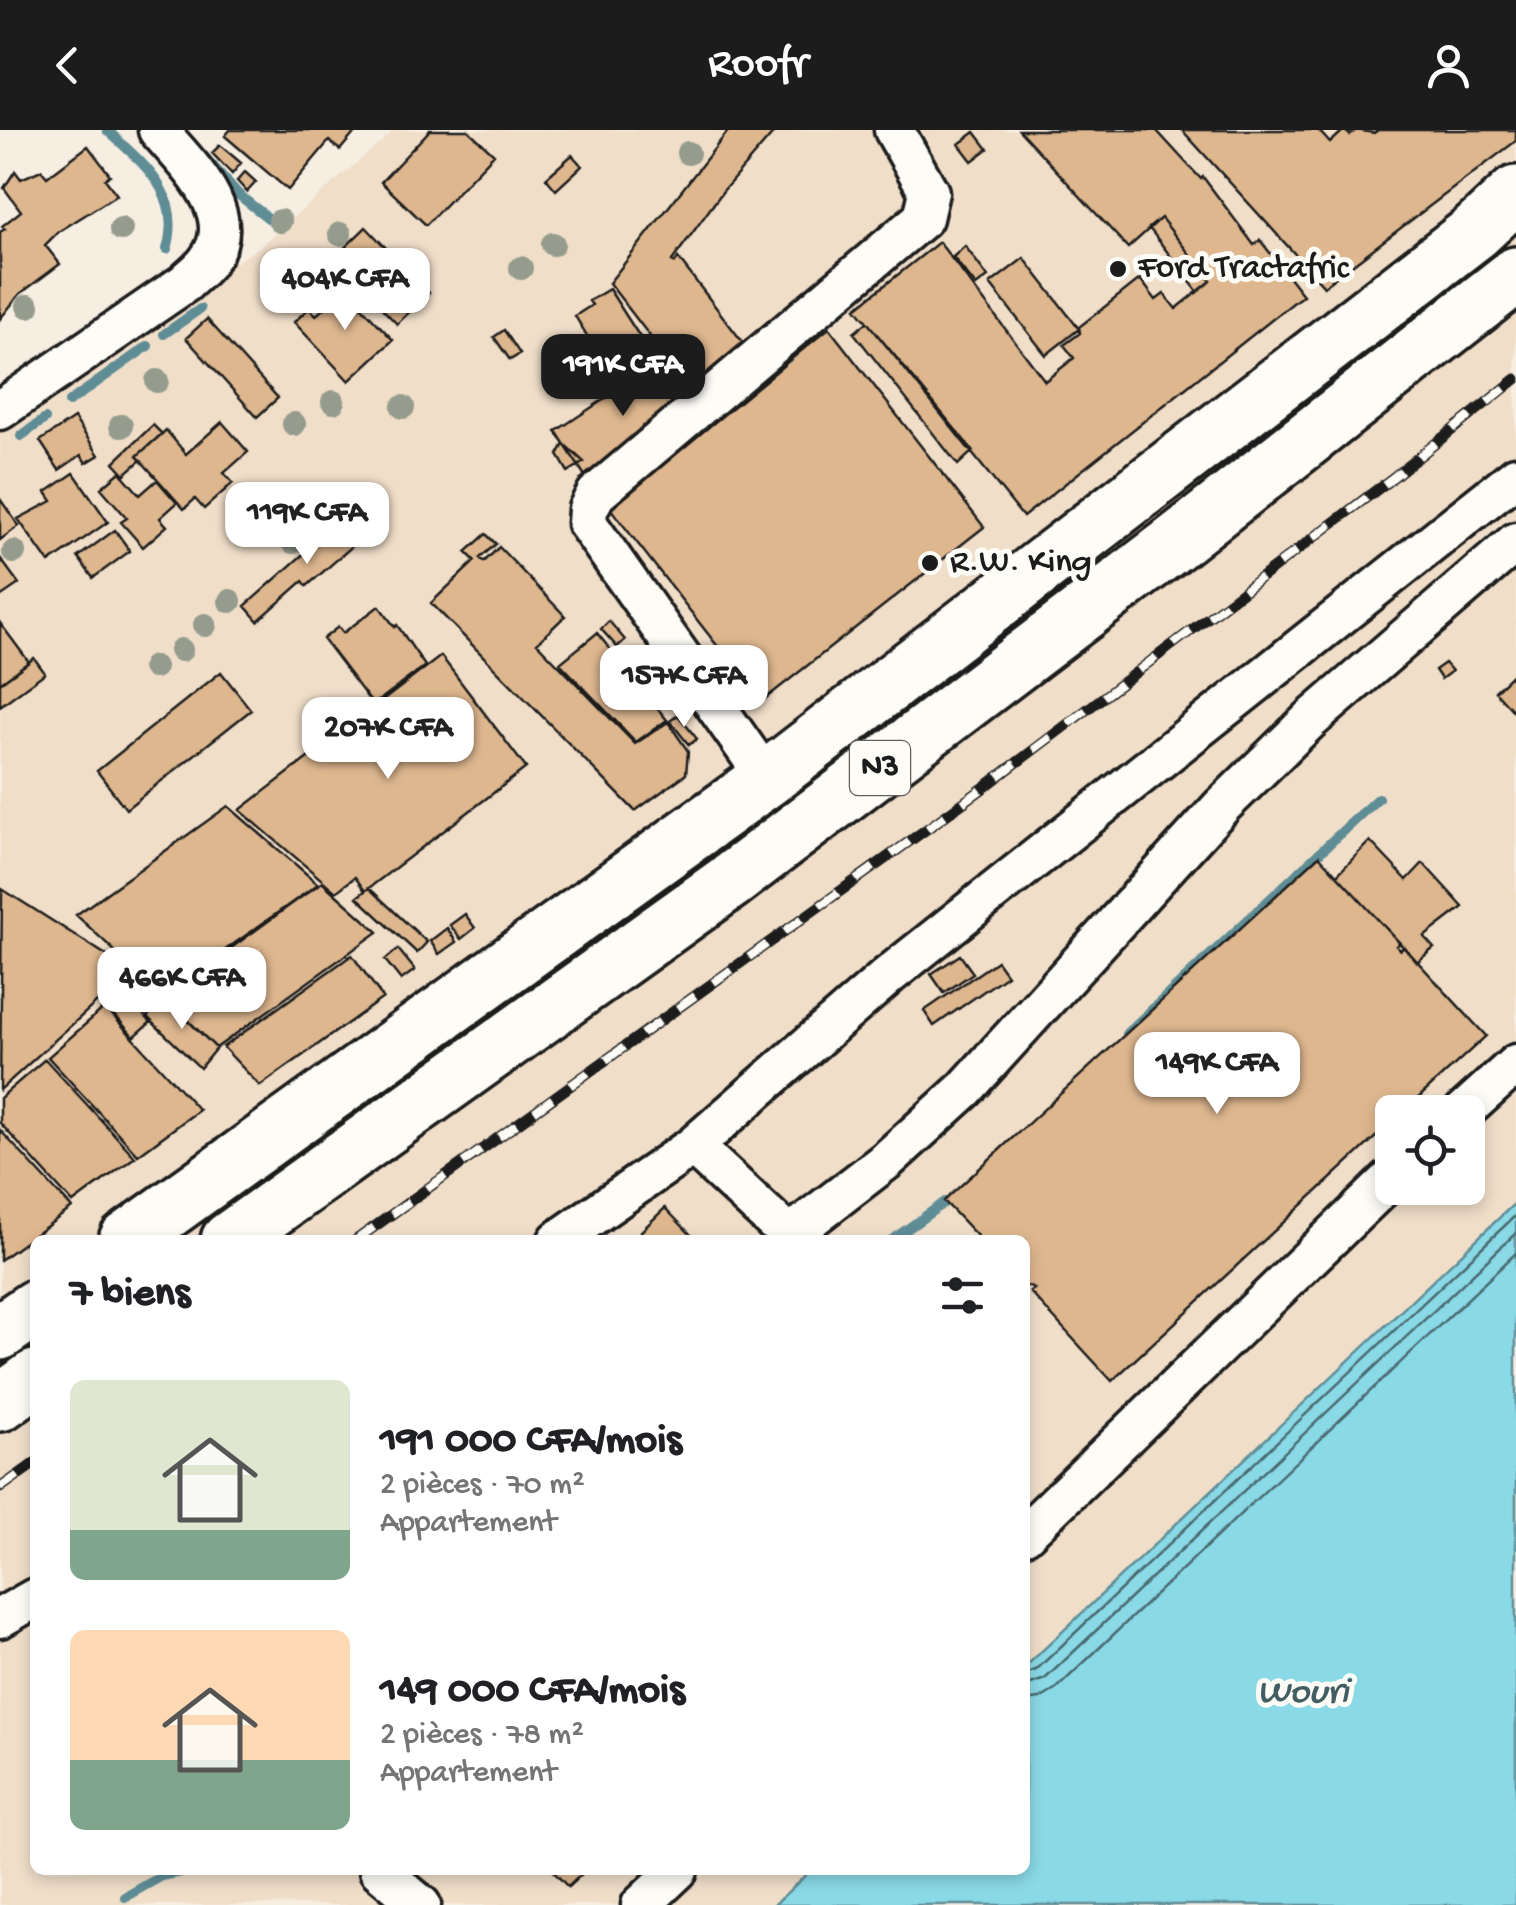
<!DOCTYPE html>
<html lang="fr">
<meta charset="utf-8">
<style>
:root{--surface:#fff;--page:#f6f6f6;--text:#202124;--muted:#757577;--accent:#1c1c1c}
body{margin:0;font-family:"Gochi Hand",sans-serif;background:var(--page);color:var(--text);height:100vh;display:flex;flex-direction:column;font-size:38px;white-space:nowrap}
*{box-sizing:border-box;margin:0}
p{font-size:32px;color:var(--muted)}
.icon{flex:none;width:55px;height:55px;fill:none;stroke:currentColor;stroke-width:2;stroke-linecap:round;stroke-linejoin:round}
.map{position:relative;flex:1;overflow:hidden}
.panel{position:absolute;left:30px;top:1105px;width:1000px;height:640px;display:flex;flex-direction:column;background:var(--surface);border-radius:15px;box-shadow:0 5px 15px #0003}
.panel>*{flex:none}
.tools{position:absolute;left:1375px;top:965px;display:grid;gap:20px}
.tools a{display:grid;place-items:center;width:110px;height:110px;border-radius:15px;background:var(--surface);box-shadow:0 5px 15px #0003;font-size:50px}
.price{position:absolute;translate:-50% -85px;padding:0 22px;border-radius:20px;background:#fff;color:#222;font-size:32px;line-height:65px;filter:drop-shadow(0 2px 5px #0008)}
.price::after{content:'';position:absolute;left:50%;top:60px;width:30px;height:22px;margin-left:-15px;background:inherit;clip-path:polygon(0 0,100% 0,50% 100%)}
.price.selected{background:var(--accent);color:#fff}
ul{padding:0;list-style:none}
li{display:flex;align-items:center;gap:30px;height:250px;padding:0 40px}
li span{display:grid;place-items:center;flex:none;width:280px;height:200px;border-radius:15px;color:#555}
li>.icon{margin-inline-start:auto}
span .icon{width:120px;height:120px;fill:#fffc;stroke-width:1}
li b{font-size:42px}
h2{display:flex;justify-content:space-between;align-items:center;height:120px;padding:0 40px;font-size:42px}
header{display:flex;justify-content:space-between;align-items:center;height:130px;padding:0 40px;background:var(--accent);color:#fff;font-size:45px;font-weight:600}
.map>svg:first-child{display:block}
</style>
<header><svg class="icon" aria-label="back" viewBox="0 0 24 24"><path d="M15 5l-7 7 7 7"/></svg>Roofr<svg class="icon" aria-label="person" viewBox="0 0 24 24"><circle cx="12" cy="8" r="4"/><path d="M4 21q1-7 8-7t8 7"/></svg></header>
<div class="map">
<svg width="1516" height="1775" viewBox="0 0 1516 1775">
<rect width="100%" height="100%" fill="#f7eee2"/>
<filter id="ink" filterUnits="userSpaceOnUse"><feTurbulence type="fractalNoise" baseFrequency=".01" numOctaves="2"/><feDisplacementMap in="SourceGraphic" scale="20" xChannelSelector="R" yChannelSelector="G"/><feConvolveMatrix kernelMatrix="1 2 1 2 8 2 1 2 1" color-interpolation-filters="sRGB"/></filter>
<g filter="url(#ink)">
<path fill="#f0dec9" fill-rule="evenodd" d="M395,0H1516V1072L1025,1537V1110H35V1740H811L774,1775H0V287L259,117ZM1392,982H1468V1058H1392Z"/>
<path fill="#8ad9e7" stroke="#5e8d96" stroke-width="2.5" d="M1516,1072V1775H774L811,1740H1025V1537Z"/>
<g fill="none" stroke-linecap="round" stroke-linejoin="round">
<path stroke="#48686d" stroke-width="2.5" d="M1025,1544L1036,1540L1516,1085
M1025,1556L1045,1549L1516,1103
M1025,1571L1040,1569L1055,1560L1516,1123"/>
<path stroke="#5e8d96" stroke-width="10" d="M107,0C144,35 183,63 167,119
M205,27L240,66L281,98
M164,204L200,179
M69,272L148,216
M21,306L45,289
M1127,903L1378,668
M892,1110L945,1072
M125,1767L162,1746L191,1740"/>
</g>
<path fill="#deb78f" stroke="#1c1c1c" stroke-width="2.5" d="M230,0H357L340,20L329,11L288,60L225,6Z
M430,0H468L494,24L426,95L381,52Z
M729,0H776L723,61L672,131L675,133L678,128L751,223L696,266L609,153Z
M1019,0H1156L1201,49L1203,47L1254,115L1260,110L1303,165L1023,387L856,178L939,112L1045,251L1074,228L1064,215L1080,203L1079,197L1140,149L1156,170L1164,164L1176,179L1211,151L1161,88L1128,118Z
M1182,0H1318L1330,13L1344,0L1350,5L1356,0L1374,3L1378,0H1516V11L1324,156Z
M975,2L988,19L972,31L959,14Z
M220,15L241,33L232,44L212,23Z
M88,16L110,45L105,49L117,65L58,102L45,115L60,134L20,164L0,189V102L5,99L2,96L21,81L4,58L15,41L21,49L41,40L47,47Z
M572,25L582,36L556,60L546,48Z
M245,42L256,52L247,62L237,51Z
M1161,88L1211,151L1198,162L1149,98Z
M366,97L429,163L397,194L334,128Z
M965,116L988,147L976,156L953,127Z
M1024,128L1079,199L1046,225L990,154Z
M344,158L393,210L349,251L294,192L309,178L316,185L325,178L321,172L332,162L337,166Z
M609,159L654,229L616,254L575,186L592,175L589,171Z
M207,189L278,268L257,287L186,208Z
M867,192L973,321L958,335L854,203Z
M829,198L984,397L761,572L610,378Z
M504,200L520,224L510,230L494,207Z
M659,233L691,278L585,346L556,301Z
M74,288L99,325L86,333L81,325L59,340L40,311Z
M222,292L248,322L224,343L233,353L204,379L195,369L184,379L137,326L166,300L186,324Z
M153,295L162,304L137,326L141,330L125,344L114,332Z
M564,314L584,332L568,342L558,325Z
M120,342L140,365L157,350L177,373L160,388L167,396L143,417L121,392L127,388L101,358Z
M74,343L108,392L49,433L18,389L52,371L46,362Z
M0,369L19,396L0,410Z
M346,386L364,406L307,456L303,451L258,491L245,476Z
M115,400L130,421L93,448L78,427Z
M486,404L496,414L480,428L484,432L499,417L565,486L537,513L635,614L668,592L688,621L686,644L635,681L431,473L475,431L466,422Z
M0,428L19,454L0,467Z
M379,476L395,497L397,495L425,536L373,575L323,509L338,497L343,503Z
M609,491L625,510L617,517L601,499Z
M0,493L29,532L0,553Z
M597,503L667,590L636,612L560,533Z
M441,526L526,638L365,761L355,747L336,762L240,680Z
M34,528L45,543L0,576V553Z
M1445,533L1452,541L1441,549L1435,540Z
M1516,541V584L1495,561Z
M221,542L251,580L126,679L97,641Z
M678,585L697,609L689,615L670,591Z
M228,676L318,754L162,865L76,785Z
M1370,711L1407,750L1423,733L1463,777L1424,807L1434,818L1417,832L1337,745Z
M1319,726L1400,813L1396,816L1400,820L1404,817L1486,906L1403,982H1392V992L1112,1251L1030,1162L1034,1159L1025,1155V1110H981L944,1071Z
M322,752L378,802L216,918L164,867Z
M369,758L427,812L417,823L357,767Z
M2,759L136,844L112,865L108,862L0,960Z
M465,784L475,798L461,809L450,795Z
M447,798L456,812L439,824L430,811Z
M398,819L415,840L401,850L385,830Z
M352,825L383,868L260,956L223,917Z
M960,825L973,843L944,863L931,844Z
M997,831L1007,845L934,896L924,881Z
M137,845L160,871L144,885L151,892L134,907L105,874Z
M165,867L216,918L200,938L147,887Z
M105,877L199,980L138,1025L48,927Z
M45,929L135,1027L73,1073L0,993V968Z
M0,1000L72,1078L0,1130Z
M665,1078L696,1110H632Z
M552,1740H586L568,1757Z"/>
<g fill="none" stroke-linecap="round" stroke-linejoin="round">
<g stroke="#1c1c1c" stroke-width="45">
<path id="minor" d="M0,280L185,153C192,146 202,139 208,130C243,84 186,33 158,0
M767,649L587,393L588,379L596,364L923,88L929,62L894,0
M1463,982L1516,934
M693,1016L794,1110
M558,1110L693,1016L889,845L1516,346
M783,1110L887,1030L965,959L1222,676L1310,590L1516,412
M1025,1404L1392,1048
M0,1488L35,1468
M379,1740L421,1775
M641,1775L678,1740"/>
</g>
<g stroke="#1c1c1c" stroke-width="62">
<path id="highway" d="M127,1110L767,649L1475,102L1516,64
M229,1110L729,752L1175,413L1516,145
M0,1202L35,1178
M0,1273L35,1248"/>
</g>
<use href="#minor" stroke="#fdfcf7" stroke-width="38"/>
<use href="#highway" stroke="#fdfcf7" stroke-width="55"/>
<g stroke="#1c1c1c" stroke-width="11">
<path id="rail" d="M356,1110L978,662L1391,349L1516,249
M0,1358L35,1333"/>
</g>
<use href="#rail" stroke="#fdfcf7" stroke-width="8" stroke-dasharray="22" stroke-linecap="butt"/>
</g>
<g fill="#959c8d">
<circle cx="688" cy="23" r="12"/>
<circle cx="280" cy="91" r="12"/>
<circle cx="121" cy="99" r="12"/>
<circle cx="340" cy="104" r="12"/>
<circle cx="553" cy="114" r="12"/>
<circle cx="521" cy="138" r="12"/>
<circle cx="28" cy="176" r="12"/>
<circle cx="157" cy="251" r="12"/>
<circle cx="333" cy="272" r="12"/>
<circle cx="403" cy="277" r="12"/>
<circle cx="294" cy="294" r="12"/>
<circle cx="121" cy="296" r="12"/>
<circle cx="293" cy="412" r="12"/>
<circle cx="14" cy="422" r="12"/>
<circle cx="230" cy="471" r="12"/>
<circle cx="205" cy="495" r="12"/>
<circle cx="181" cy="520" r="12"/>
<circle cx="154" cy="537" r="12"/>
</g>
</g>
<g fill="#1c1c1c" stroke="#fdfcf7" stroke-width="4">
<circle cx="1118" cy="139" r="10"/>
<circle cx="930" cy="433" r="10"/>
</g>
<g text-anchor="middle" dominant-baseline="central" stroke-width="10" stroke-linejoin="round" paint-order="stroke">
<rect fill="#fdfcf7" stroke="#605f5e" stroke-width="2.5" x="850" y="611" width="60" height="54" rx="8"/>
<g font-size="32" font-weight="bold" fill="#1c1c1c">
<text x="880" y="638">N3</text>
</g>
<g font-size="35" fill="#1c1c1c" stroke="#fdfcf7" text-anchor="start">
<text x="1138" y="139">Ford Tractafric</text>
<text x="950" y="433">R.W. King</text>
</g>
<g font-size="38" font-style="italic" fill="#425e63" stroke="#fdfcf7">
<text x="1303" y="1564">Wouri</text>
</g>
</g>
</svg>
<div class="tools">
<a><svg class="icon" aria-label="locate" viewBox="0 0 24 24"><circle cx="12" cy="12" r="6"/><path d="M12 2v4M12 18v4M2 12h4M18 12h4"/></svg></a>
</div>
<b class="price" style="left:345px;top:203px">404K CFA</b>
<b class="price selected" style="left:623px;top:289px">191K CFA</b>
<b class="price" style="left:307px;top:437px">119K CFA</b>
<b class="price" style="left:684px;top:600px">157K CFA</b>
<b class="price" style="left:388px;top:652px">207K CFA</b>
<b class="price" style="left:182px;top:902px">466K CFA</b>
<b class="price" style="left:1217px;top:987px">149K CFA</b>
<section class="panel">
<h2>7 biens<svg class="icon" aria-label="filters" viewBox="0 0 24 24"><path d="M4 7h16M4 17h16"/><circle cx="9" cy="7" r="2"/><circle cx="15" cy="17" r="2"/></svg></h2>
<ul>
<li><span style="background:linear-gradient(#dfe7d0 75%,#7fa58c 0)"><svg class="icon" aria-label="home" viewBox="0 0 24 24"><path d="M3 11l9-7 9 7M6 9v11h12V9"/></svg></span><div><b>191 000 CFA/mois</b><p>2 pièces · 70 m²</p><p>Appartement</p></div></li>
<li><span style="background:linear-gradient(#ffd9b3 65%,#7fa58c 0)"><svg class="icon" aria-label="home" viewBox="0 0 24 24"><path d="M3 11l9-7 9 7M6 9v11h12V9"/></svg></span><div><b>149 000 CFA/mois</b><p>2 pièces · 78 m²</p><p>Appartement</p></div></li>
</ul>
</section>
</div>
